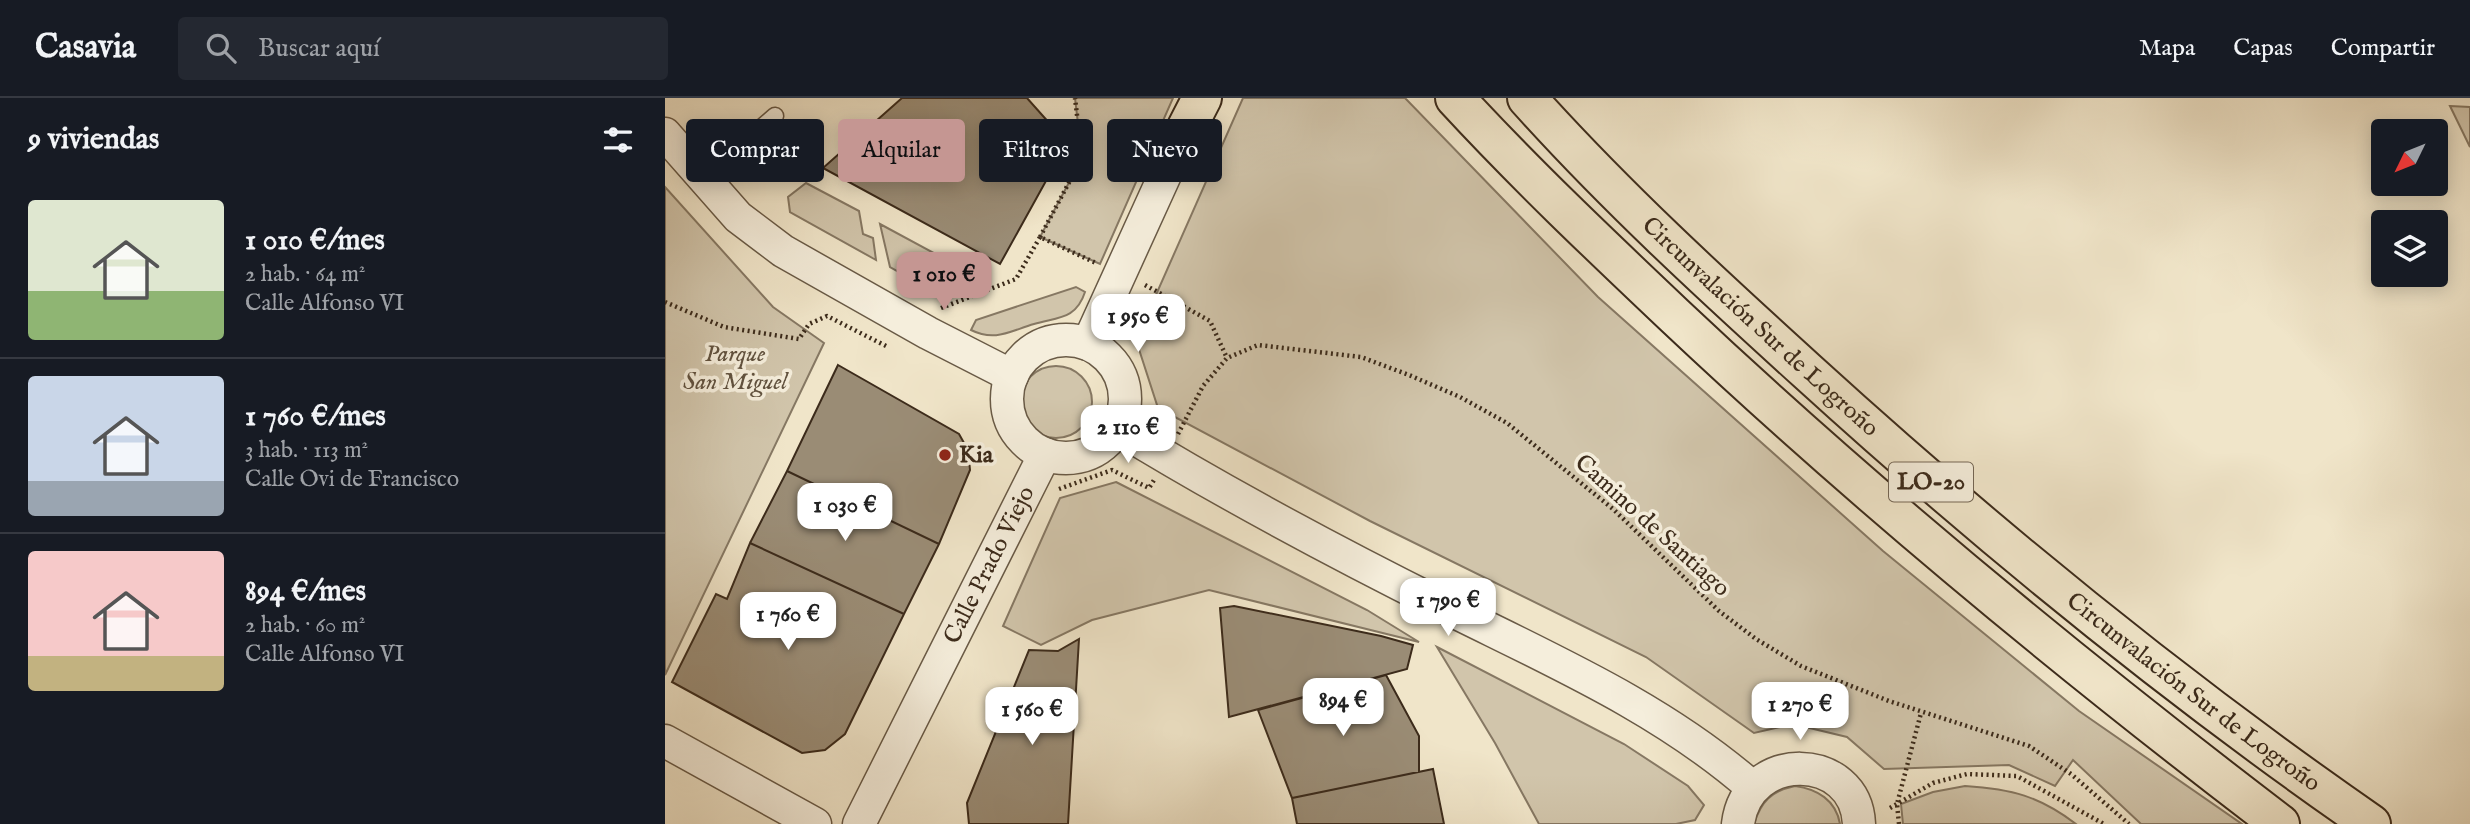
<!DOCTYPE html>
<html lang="es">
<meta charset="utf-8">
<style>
:root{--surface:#171b24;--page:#242831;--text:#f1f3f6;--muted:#9ea1a6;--line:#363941;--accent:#c59692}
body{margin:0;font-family:"IM FELL English",serif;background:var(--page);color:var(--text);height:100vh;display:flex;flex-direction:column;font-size:26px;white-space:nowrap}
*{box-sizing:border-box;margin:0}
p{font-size:23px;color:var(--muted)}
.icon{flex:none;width:38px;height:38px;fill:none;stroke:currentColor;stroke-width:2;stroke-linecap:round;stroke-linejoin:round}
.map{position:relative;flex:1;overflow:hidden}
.sheet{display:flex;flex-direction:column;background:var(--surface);width:665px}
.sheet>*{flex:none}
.hud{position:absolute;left:21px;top:21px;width:665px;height:63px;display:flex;gap:14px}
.needle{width:46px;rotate:227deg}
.controls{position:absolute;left:1706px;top:21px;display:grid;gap:14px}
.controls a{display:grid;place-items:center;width:77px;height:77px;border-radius:7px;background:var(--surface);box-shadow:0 4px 18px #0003;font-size:35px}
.price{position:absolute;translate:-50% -60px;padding:0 16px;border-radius:14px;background:#fff;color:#222;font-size:23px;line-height:46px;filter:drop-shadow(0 2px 4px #0008)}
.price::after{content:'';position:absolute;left:50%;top:42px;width:21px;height:16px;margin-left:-10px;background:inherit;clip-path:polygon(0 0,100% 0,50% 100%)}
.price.on{background:var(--accent);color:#111}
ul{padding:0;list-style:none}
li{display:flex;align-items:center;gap:21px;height:175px;padding:0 28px}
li+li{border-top:2px solid var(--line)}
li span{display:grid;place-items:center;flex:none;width:196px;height:140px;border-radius:7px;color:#555}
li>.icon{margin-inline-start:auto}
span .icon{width:84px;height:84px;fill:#fffc;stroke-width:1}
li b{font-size:30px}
h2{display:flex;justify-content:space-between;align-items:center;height:84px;padding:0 28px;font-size:30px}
.pill{padding:0 24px;border-radius:7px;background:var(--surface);box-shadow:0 4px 18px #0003;font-size:24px;line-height:63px}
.pill.on{background:var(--accent);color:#111}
header{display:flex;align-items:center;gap:42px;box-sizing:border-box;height:98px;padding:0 35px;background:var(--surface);border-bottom:2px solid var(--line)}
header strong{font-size:33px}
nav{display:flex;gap:38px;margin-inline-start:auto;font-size:24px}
.search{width:490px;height:63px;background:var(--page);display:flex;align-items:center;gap:18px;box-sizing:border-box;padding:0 24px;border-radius:7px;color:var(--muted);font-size:26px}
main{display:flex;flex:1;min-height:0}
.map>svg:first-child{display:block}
</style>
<header>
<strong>Casavia</strong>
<div class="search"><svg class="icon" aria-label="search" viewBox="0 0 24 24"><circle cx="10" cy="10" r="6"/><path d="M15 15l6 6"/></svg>Buscar aquí</div>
<nav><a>Mapa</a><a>Capas</a><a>Compartir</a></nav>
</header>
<main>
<section class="sheet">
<h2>9 viviendas<svg class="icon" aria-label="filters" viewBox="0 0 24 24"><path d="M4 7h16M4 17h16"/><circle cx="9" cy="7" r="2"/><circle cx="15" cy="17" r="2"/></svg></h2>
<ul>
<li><span style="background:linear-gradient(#dfe7d0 65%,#8fb573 0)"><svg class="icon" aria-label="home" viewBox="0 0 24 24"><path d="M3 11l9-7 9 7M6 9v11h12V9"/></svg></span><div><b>1 010 €/mes</b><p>2 hab. · 64 m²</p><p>Calle Alfonso VI</p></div></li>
<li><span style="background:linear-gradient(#c9d6e8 75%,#9aa5b1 0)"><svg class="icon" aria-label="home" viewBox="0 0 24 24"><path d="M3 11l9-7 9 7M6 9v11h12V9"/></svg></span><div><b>1 760 €/mes</b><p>3 hab. · 113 m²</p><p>Calle Ovi de Francisco</p></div></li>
<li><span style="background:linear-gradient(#f6c9c9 75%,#c2b280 0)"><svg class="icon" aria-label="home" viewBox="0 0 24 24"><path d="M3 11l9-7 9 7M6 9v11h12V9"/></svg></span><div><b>894 €/mes</b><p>2 hab. · 60 m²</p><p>Calle Alfonso VI</p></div></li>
</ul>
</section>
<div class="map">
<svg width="1805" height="726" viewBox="0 0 1805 726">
<rect width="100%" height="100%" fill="#f0e5c9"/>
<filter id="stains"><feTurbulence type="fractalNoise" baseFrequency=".00286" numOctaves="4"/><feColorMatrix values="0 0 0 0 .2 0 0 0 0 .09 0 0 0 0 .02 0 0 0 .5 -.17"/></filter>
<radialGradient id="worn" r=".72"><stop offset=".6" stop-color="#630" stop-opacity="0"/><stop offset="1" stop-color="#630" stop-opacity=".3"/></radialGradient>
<path fill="#d1c5ab" stroke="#867863" stroke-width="2" d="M410,0H508L435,166L375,139L417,60Z
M578,0H740L933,199L1218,453L1414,613L1577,726H1476L1408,662L1390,688L1344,667L1219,671L1182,639L1128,626L1089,635L981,559L705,423L493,310L471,242Z
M1785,8L1805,9V49Z
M141,85L194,113L198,136L208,140L211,162L125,114L123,99Z
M0,89L108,209L159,245L0,577Z
M215,126L291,167L295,179L286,194L275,197L225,169Z
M411,189L420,194C411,222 392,219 369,226C345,233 330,244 306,232L311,222Z
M355 304a36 36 0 1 1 72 0a36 36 0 1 1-72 0Z
M451,384L702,512L754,544L544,492L427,522L376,547L338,528L395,400Z
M772,549L959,646L1023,688L1039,707L1030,722L1011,726H874L830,645Z
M1130,688C1152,691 1171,702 1175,726H1089C1096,704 1106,693 1130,688Z
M1300,688C1347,691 1374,698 1411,726H1238L1236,706L1268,694Z"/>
<path fill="#9a8c75" stroke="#3c2b1b" stroke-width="2" d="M237,0H362L402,45L335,166L158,70Z
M173,267L294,336L303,352L305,372L274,446L122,373Z
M122,373L274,446L239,516L85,445Z
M85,445L239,516L180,636L160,652L137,655L7,584L51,496L62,501Z
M569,508L716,538L748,547L742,571L564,619L555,510Z
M414,541L403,726H304L302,705L364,552L393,553Z
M721,577L754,638V674L627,700L593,612Z
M768,671L779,726H632L627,700Z"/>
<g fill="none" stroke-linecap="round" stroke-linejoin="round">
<g stroke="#695a46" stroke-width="19">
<path id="lane" d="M38,80L110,18"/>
</g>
<g stroke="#695a46" stroke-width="35">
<g id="street">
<path d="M0,36L73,119L118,153L263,235L347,278"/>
<circle cx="401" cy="301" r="59"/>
<path d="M423,246L519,35"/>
<path d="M453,330C559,395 668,453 778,508C886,562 997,610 1088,690"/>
<path d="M0,643L150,726"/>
<path id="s1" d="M194,726L380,356"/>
<path d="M1073,726C1082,651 1191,654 1194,726"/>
</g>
</g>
<g stroke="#3c2b1b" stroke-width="42">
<g id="highway">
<path d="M790,0C860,76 935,147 1010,218C1202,399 1405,566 1615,726"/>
<path id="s2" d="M862,0C950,98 1046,186 1143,274C1321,436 1508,589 1706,726"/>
<path d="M519,35L537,0"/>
</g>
</g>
<path stroke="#3c2b1b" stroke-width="4.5" stroke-dasharray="2 3.5" stroke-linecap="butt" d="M375,139L417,60L410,0
M480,187L545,223L562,260
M0,204L59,229L134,241L144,226L162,218L221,248
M276,210L351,181L375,139L431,165
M513,336L538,288L562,260L593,247L696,259L744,277L795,299L842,325L948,411L1054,513L1091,541L1136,568L1224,603L1364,648L1406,676L1464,726
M394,391L447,372L484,390L489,382
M1225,710L1268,685L1302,676L1352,678L1439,726
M1234,726L1232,706L1256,615"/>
<use href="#lane" stroke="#f5eedc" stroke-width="16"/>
<use href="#street" stroke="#f5eedc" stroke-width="32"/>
<use href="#highway" stroke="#f0e5c9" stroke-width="38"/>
</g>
<circle fill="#8f2418" stroke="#f5eedc" stroke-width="2.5" cx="280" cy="357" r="7"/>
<g text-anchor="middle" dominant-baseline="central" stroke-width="7" stroke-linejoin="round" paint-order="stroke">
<rect fill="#f5eedc" stroke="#746655" stroke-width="2" x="1224" y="364.5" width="84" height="39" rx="5"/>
<g font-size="23" font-weight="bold" fill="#3c2b1b">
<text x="1266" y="384">LO-20</text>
</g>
<g font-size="24" fill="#3c2b1b" stroke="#f5eedc">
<text stroke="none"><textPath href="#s2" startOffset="327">Circunvalación Sur de Logroño</textPath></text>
<text transform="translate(987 428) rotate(42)">Camino de Santiago</text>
<text stroke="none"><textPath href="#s1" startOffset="290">Calle Prado Viejo</textPath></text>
<text stroke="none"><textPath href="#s2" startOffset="894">Circunvalación Sur de Logroño</textPath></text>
</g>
<g font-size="24" font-style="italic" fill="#61523f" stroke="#f5eedc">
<text x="70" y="256">Parque<tspan x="70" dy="28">San Miguel</tspan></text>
</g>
<g font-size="24" font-weight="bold" fill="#3c2b1b" stroke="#f5eedc" text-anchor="start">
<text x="294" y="357">Kia</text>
</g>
</g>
<rect width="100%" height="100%" filter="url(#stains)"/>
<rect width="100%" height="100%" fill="url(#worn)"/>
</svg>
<div class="controls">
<a><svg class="needle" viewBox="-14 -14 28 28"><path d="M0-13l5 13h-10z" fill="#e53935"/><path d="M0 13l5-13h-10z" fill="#9ea1a6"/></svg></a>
<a><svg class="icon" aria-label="layers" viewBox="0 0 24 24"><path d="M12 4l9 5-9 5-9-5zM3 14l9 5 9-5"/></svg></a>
</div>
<b class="price on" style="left:279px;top:214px">1 010 €</b>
<b class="price" style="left:473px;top:256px">1 950 €</b>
<b class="price" style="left:463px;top:367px">2 110 €</b>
<b class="price" style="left:180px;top:445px">1 030 €</b>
<b class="price" style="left:783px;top:540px">1 790 €</b>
<b class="price" style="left:123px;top:554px">1 760 €</b>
<b class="price" style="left:678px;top:640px">894 €</b>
<b class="price" style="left:1135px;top:644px">1 270 €</b>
<b class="price" style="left:367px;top:649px">1 560 €</b>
<div class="hud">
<a class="pill">Comprar</a>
<a class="pill on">Alquilar</a>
<a class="pill">Filtros</a>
<a class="pill">Nuevo</a>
</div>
</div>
</main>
